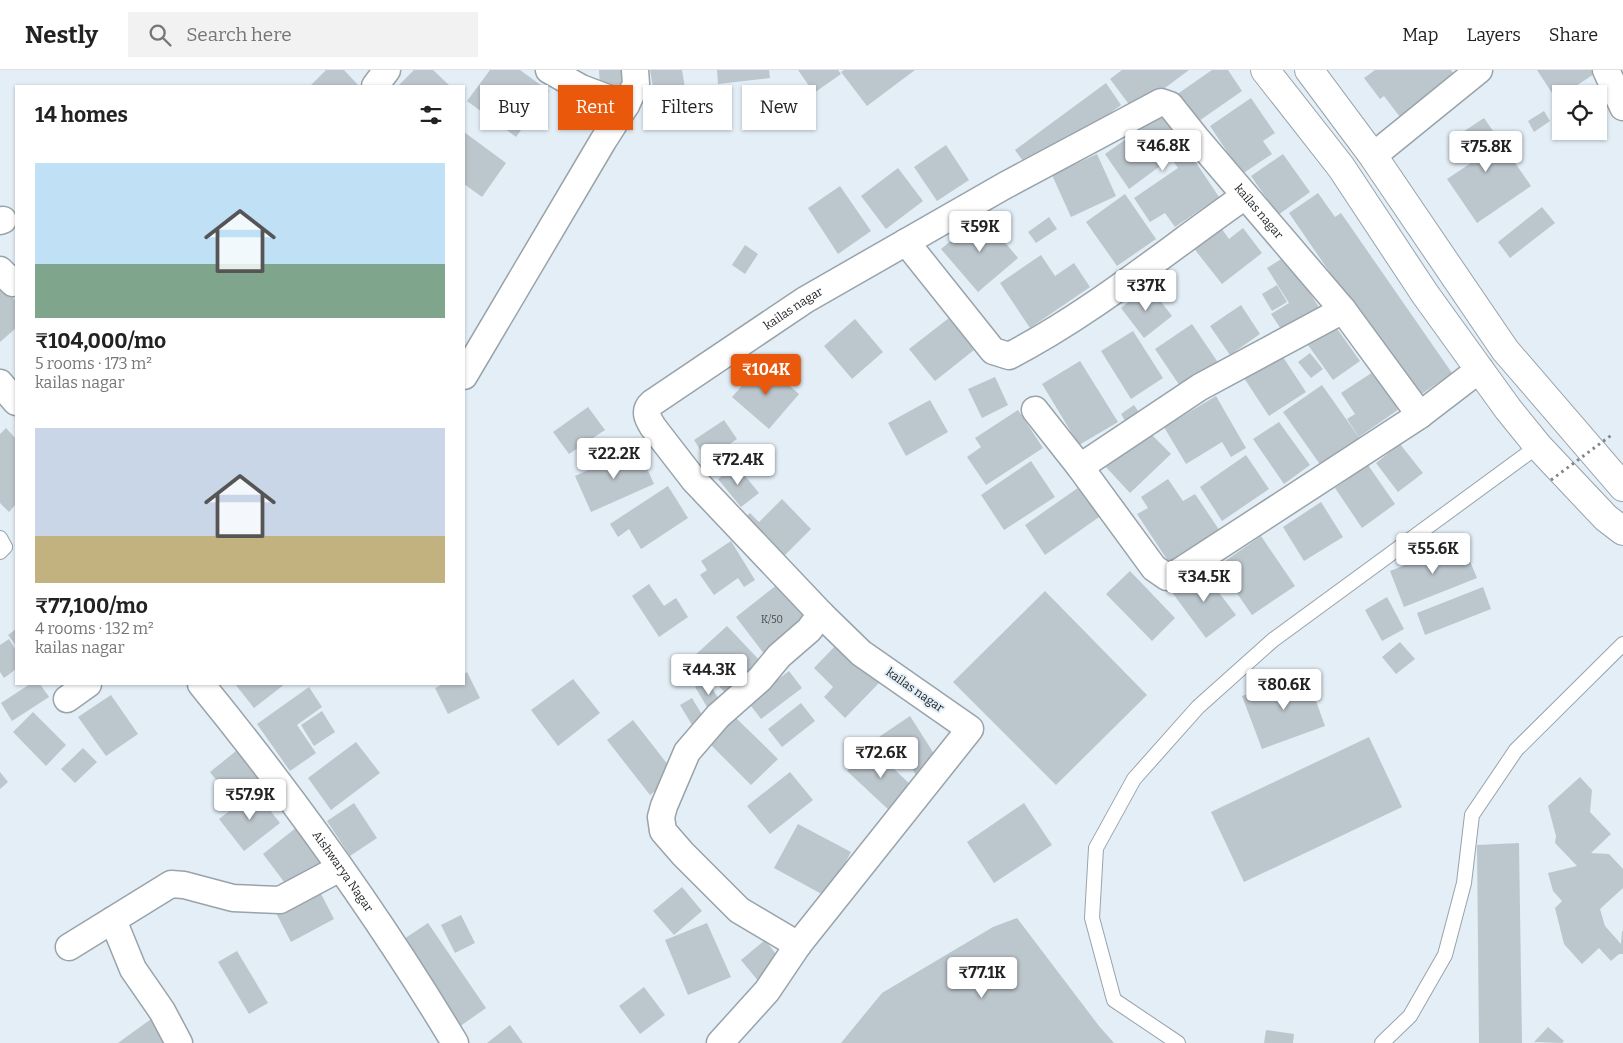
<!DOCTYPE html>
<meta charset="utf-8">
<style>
:root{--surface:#fff;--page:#f2f2f2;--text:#222;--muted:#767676;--line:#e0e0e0;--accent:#ea580c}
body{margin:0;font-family:Bitter,serif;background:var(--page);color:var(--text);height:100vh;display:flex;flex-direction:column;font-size:19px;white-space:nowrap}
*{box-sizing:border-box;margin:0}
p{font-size:16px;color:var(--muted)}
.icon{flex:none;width:28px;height:28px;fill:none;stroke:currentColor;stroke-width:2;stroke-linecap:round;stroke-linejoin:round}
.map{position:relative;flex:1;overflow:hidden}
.drawer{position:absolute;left:15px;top:15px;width:450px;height:600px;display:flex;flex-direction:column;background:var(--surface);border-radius:0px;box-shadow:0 1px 4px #0004}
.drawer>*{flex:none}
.banner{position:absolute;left:480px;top:15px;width:475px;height:45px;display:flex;gap:10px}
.fabs{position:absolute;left:1552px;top:15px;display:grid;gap:10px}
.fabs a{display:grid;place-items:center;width:55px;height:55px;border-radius:0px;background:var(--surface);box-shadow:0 1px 4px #0004;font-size:25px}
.price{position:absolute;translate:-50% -42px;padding:0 11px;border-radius:5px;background:#fff;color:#222;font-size:16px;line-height:32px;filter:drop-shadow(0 1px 2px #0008)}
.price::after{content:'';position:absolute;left:50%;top:30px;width:15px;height:11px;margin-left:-8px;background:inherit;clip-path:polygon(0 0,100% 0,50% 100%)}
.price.active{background:var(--accent);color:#fff}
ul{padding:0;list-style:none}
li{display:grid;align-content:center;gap:10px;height:265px;padding:0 20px}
li span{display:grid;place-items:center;height:155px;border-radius:0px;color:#555}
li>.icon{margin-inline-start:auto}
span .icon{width:90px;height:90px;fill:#fffc;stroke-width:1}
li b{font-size:21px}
h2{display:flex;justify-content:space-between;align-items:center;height:60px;padding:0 20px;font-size:21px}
.pill{padding:0 18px;border-radius:0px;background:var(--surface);box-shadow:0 1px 4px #0004;font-size:18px;line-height:45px}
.pill.active{background:var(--accent);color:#fff}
header{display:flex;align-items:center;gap:30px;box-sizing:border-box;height:70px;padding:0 25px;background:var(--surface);border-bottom:1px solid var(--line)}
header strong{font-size:24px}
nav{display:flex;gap:28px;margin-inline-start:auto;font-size:18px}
.search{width:350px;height:45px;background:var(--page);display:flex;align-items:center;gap:12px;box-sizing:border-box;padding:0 18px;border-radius:0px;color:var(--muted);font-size:19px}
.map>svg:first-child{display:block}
</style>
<header>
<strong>Nestly</strong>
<div class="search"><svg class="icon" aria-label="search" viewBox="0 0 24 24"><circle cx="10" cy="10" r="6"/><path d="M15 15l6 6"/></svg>Search here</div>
<nav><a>Map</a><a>Layers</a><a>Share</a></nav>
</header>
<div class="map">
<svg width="1623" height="973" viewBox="0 0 1623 973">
<rect width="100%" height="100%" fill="#e3eef6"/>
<path fill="#bcc6cd" d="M326,0H344L359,16H312L311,15Z
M414,0H433L450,16H398Z
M490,0H520L549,21L516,67L467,31Z
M599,0H626L628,16L600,18Z
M650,0H682L685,18L654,23Z
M717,0H769L770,8L718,14Z
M798,0H838L841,4L814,23Z
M844,0H915L867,36L841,2Z
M1122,0H1189L1134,41L1110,9Z
M1212,0H1228L1242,21L1196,53L1176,25Z
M1375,0H1451L1458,9L1403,51L1384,26L1380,29L1364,8Z
M1537,0H1600L1564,24H1561L1556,29Z
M1106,13L1121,35L1031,102L1015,80Z
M1251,28L1275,63L1263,71L1272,84L1242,104L1210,56Z
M1544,41L1550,51L1534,62L1528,51Z
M1163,43L1193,87L1186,92L1193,88L1219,127L1175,157L1165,143L1150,152L1134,128L1178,98L1171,88L1129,119L1105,84Z
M1484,48L1531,116L1477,153L1447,109L1471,93L1454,68Z
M464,62L506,93L482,127L464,114Z
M946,75L969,110L937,131L914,97Z
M1097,84L1116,126L1071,147L1052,105Z
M1283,84L1310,122L1278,145L1251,106Z
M898,98L923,131L886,159L861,126Z
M840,116L871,161L838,184L808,138Z
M1318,123L1335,147L1341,143L1452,303L1416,328L1289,143Z
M1125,124L1156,169L1117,196L1086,152Z
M1542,137L1555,153L1510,188L1498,172Z
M982,145L1018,188L978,222L941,179Z
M1049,147L1057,159L1036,173L1028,162Z
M1219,155L1229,169L1243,158L1262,183L1222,214L1192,176Z
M745,175L758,184L745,204L732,195Z
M1041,185L1055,206L1074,193L1090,217L1030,258L1000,213Z
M1286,186L1322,242L1285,265L1271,244L1289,233L1267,198Z
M0,213L16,231V258L0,272Z
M1277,215L1287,232L1272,241L1262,224Z
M1149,216L1172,246L1144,268L1121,238Z
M1241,235L1260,264L1230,285L1210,256Z
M949,248L974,280L935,311L909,279Z
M855,249L883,282L852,309L824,276Z
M1192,254L1221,297L1184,322L1155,279Z
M1335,256L1360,291L1333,310L1308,275Z
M1133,261L1163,308L1131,329L1101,281Z
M1310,283L1323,299L1311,308L1298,292Z
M1281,284L1306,322L1269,346L1244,308Z
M1080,291L1118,352L1079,375L1042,314Z
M763,292L799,324L769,359L732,327Z
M1379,298L1405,335L1359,367L1347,349L1355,344L1341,323Z
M995,307L1008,335L982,348L968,319Z
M1322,315L1363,373L1324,400L1283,342Z
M1216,326L1246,378L1231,387L1222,372L1186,394L1164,357Z
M930,330L948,362L906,386L888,353Z
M1134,335L1144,350L1130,359L1121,344Z
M588,337L605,360L569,384L553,362Z
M1018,340L1043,378L986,415L967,387L981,377L975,368Z
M724,350L737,369L707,390L694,370Z
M1279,352L1310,395L1284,414L1253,369Z
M6,358L16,369V434L9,442L0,433V364Z
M1145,358L1171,384L1130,423L1105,396Z
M1400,374L1423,403L1398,422L1376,393Z
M638,378L654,414L591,442L575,406Z
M1246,385L1269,419L1222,451L1200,417Z
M1031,391L1055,427L1004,460L981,425Z
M736,395L759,423L741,437L718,409Z
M1368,395L1395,434L1362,458L1335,418Z
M1168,409L1183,431L1195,424L1220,461L1170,494L1137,444L1148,438L1141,427Z
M1082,415L1102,445L1045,485L1025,455Z
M668,416L688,448L641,479L629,459L618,467L610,454Z
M782,429L811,459L783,487L738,454L750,443L759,452Z
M1321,432L1343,467L1304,491L1283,457Z
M1261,466L1295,516L1252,545L1218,496Z
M731,471L755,510L744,517L738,508L714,525L700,505L707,500L701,491Z
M1462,472L1477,508L1404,537L1390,501Z
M1201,499L1236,545L1206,568L1171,521Z
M1130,501L1175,548L1152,571L1106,524Z
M649,514L664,536L676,528L688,547L659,567L632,526Z
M778,514L808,552L765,585L736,547Z
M1483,517L1491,539L1425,565L1417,543Z
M1045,521L1147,625L1056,715L953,612Z
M1387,527L1404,559L1382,571L1365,540Z
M727,556L763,594L728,626L693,587Z
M16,559V576L8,565Z
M9,569L16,580V599L4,608L0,602V575Z
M1400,572L1415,589L1396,604L1382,587Z
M838,573L879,613L845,648L824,627L833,617L814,598Z
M789,601L802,618L761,649L748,632Z
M467,602L480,628L448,644L435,618L443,614H464V604Z
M1306,603L1325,656L1262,679L1242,626Z
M573,609L600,643L558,676L531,640Z
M707,610L722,634L710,642L695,617Z
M30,614H40L49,627L12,651L1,633Z
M235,614H285L254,638Z
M309,617L322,637L297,655L316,683L290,701L257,654Z
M111,625L138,664L106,686L78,647Z
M692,628L707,653L695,660L680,635Z
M801,633L815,651L782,677L768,659Z
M322,641L335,662L314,676L301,655Z
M33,642L66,675L46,696L13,662Z
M910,646L938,690L916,705L906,689L897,695L879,667Z
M735,647L778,689L751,715L709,673Z
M633,650L676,705L650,725L607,670Z
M1369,667L1402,737L1244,812L1211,742Z
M356,672L380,703L331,740L308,708Z
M241,677L265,708L234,733L210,702Z
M871,677L914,718L891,742L847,701Z
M83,678L97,692L75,713L61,699Z
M0,702L8,712L0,719Z
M790,702L813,730L770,764L747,736Z
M1580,707L1592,720L1590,742L1611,764L1591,783L1609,784L1623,799V818L1600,839L1605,856L1621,874L1622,861H1623V884H1619L1611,891L1599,878L1582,894L1564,874L1555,838L1562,831L1553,821L1548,803L1577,796L1555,773L1556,766L1548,736Z
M255,721L280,753L244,781L219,749Z
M354,733L377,768L350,786L327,751Z
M1024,733L1052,775L994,813L967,772Z
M798,754L851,782L827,827L774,798Z
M297,757L327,794L291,821L263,784Z
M1519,773L1522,973H1479L1477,775Z
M317,816L334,849L291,872L274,839Z
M682,817L702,841L674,865L653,841Z
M461,845L475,873L455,883L441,855Z
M1017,848L1099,956L1114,973H841L882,923L993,857Z
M428,853L486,938L459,957L401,871Z
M707,853L731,907L688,925L665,870Z
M765,870L783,893L759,912L741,890Z
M237,881L268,933L249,944L218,892Z
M644,917L665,945L640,964L619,936Z
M151,949L168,973H118Z
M510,955L523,973H487Z
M1548,957L1564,971L1562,973L1534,972Z
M1266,960L1294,964L1293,973H1264Z"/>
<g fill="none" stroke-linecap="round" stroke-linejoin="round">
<g stroke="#99a3aa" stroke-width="16">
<path id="service" d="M0,468L5,477L0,482
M1178,973L1114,930L1092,848L1096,778L1134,709L1198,637L1273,570L1538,376
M1382,973L1410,946L1445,885L1464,813L1472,745L1516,680L1623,574"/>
</g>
<g stroke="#99a3aa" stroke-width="29">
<g id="minor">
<path d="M549,0L581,18L626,35"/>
<path d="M1606,0L1623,37"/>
<path d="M375,16L387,0"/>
<path d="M1373,86L1479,0"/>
<path d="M0,151L3,150"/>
<path d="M906,172L993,281L1009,286C1094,242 1167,180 1245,126"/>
<path d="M0,200L13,213L16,211"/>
<path d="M464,306L603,71L626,35L636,14L635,0"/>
<path d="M0,313L16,332"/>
<path d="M1035,340L1080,397L1154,498L1167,507L1179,502L1420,345L1480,299"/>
<path d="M1080,397L1200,317L1343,240"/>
<path id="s1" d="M201,614C293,727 380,848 455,973"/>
<path d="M67,629L88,614"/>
<path d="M113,850L133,899L162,941L179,973"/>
<path d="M798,875L739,840L683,784L663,761L661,747L664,736L687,682L718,646L760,609L779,586L809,560L821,544"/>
<path d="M69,877L171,814L184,815L233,828L280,830L340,798"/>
<path id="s2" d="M720,973L767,921L798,875L970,659L861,583L821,544L694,410L653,357C648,349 643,341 652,333L805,230L1004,116L1161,32L1170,35L1197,69L1343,240L1420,345"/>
</g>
</g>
<g stroke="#99a3aa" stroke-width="30">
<path id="primary" d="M1265,0L1341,97L1425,224L1508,339L1538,376L1606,448L1623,461
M1309,0L1373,86L1505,280L1623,417"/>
</g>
<use href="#service" stroke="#fff" stroke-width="14"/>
<use href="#minor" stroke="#fff" stroke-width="26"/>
<use href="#primary" stroke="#fff" stroke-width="28"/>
<path stroke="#7f868c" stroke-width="3" stroke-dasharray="2.5 4" stroke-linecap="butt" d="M1551,410L1613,364"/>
</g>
<g text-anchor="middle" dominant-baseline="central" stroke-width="4" stroke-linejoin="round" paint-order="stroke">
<g font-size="10" fill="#43484c">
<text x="772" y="550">K/50</text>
</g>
<g font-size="12" fill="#1b1e21" stroke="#e3eef6">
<text stroke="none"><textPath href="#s2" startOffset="1609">kailas nagar</textPath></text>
<text stroke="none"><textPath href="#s2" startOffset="1039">kailas nagar</textPath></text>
<text transform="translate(915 620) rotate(35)">kailas nagar</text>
<text stroke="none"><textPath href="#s1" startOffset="235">Aishwarya Nagar</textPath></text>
</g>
</g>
</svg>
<div class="fabs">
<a><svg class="icon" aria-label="locate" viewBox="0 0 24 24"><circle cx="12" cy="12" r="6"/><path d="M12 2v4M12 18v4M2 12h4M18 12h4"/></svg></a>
</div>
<b class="price" style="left:1163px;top:102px">₹46.8K</b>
<b class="price" style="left:1486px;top:103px">₹75.8K</b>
<b class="price" style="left:980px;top:183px">₹59K</b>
<b class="price" style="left:1146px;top:242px">₹37K</b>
<b class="price active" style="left:766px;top:326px">₹104K</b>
<b class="price" style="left:614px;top:410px">₹22.2K</b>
<b class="price" style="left:738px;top:416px">₹72.4K</b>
<b class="price" style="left:1433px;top:505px">₹55.6K</b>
<b class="price" style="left:1204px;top:533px">₹34.5K</b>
<b class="price" style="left:709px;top:626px">₹44.3K</b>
<b class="price" style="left:1284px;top:641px">₹80.6K</b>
<b class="price" style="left:881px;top:709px">₹72.6K</b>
<b class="price" style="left:250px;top:751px">₹57.9K</b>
<b class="price" style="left:982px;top:929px">₹77.1K</b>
<div class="banner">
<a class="pill">Buy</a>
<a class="pill active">Rent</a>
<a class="pill">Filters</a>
<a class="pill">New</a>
</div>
<section class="drawer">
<h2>14 homes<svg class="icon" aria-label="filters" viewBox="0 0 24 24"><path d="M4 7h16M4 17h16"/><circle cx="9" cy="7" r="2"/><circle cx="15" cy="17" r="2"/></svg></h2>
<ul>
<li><span style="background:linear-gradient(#bfe0f5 65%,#7fa58c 0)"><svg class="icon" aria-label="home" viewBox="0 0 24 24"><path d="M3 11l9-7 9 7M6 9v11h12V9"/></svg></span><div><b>₹104,000/mo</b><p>5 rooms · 173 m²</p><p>kailas nagar</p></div></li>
<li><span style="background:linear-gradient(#c9d6e8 70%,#c2b280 0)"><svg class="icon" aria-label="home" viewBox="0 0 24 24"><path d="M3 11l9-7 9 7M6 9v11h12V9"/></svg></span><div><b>₹77,100/mo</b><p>4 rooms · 132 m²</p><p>kailas nagar</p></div></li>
</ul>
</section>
</div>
